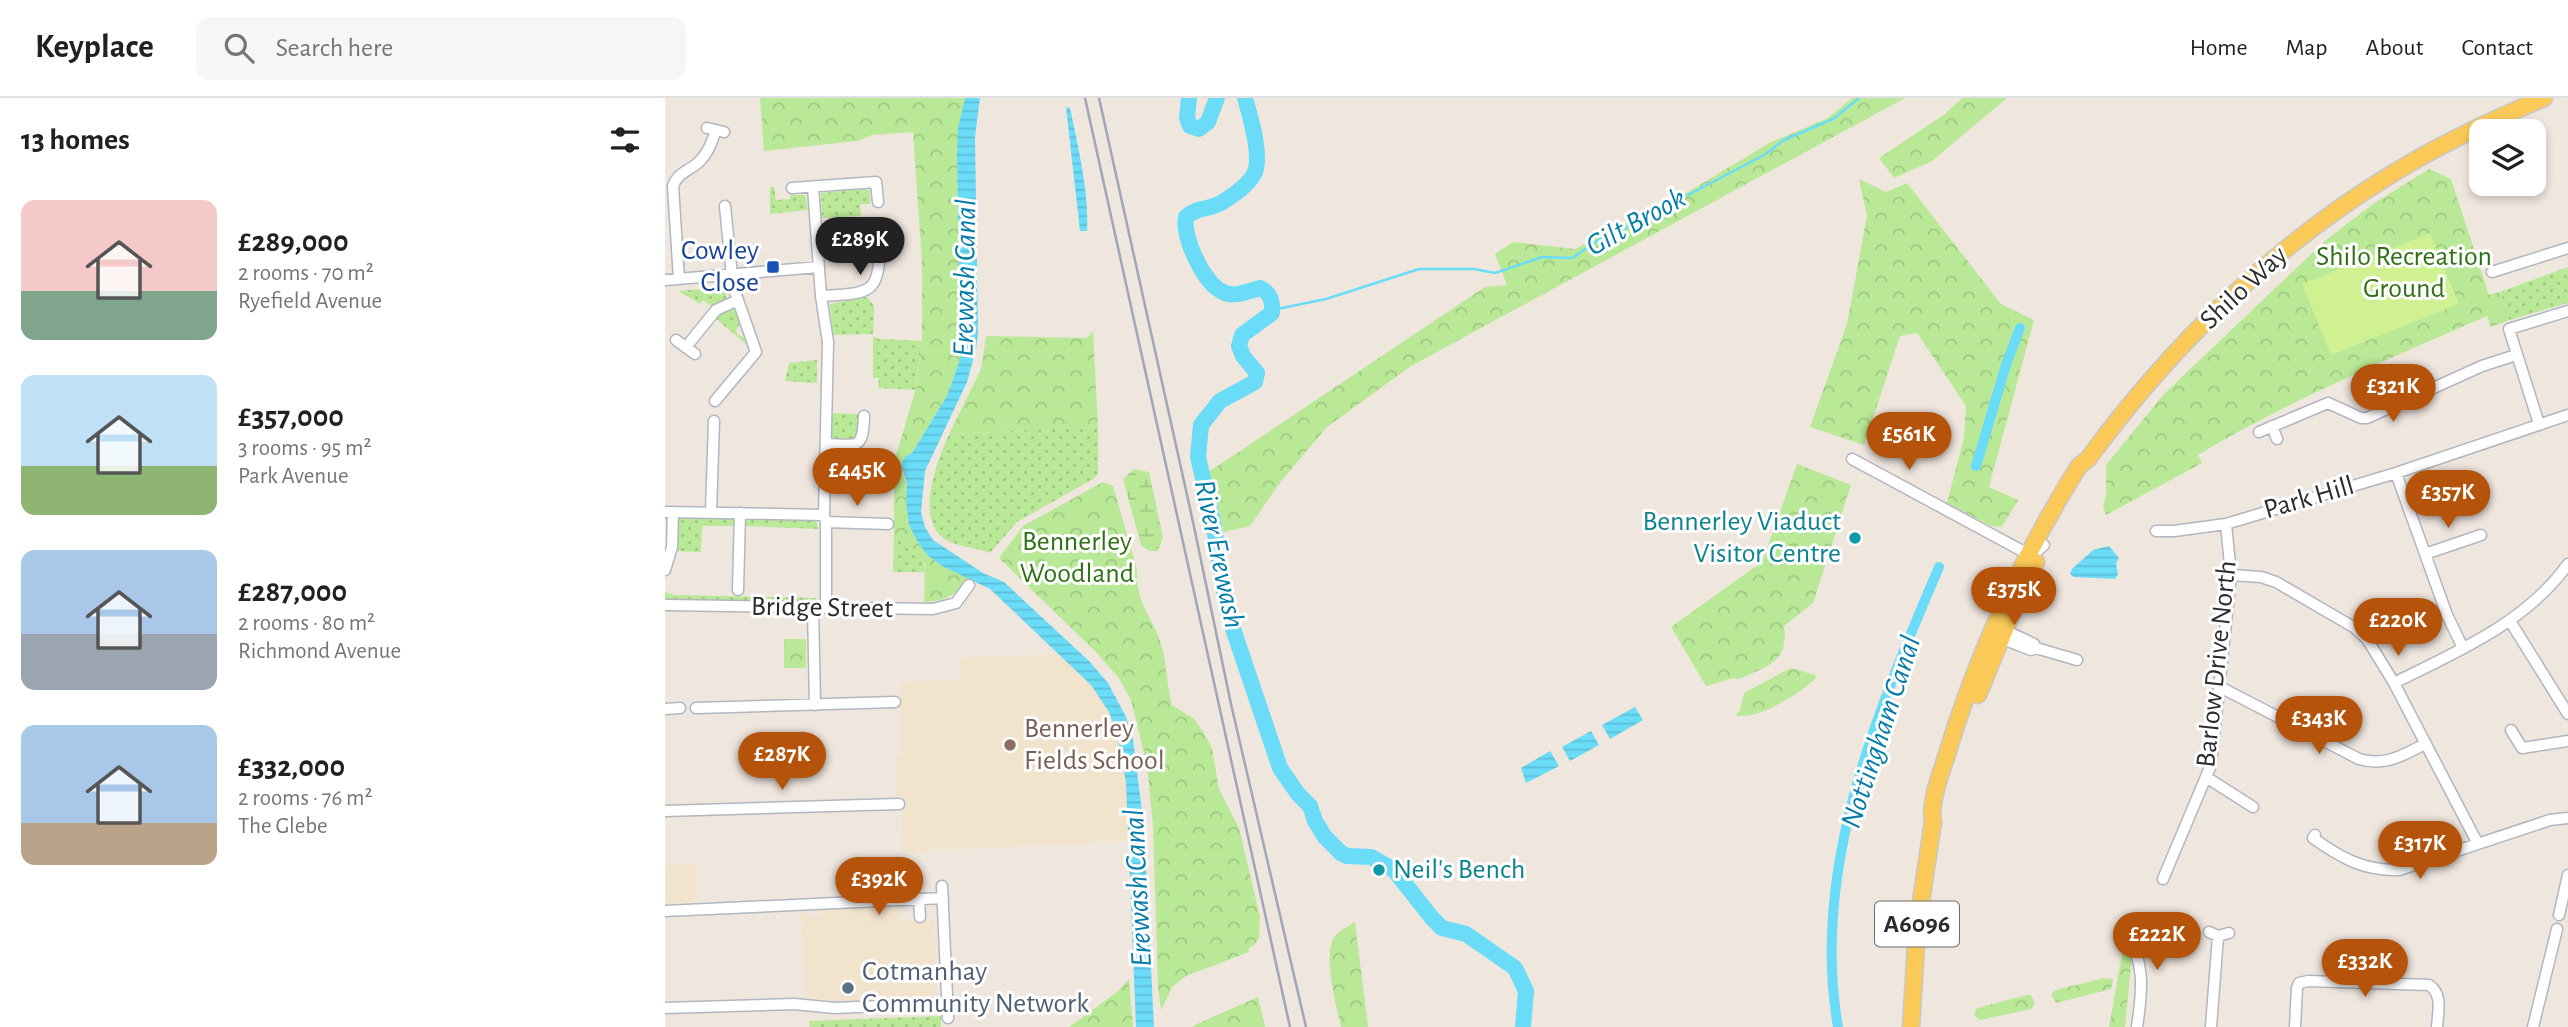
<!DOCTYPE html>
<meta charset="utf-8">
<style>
:root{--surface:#fff;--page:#f6f6f6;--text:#202124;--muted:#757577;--line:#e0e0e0;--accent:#b45309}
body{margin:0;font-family:"Alegreya Sans",sans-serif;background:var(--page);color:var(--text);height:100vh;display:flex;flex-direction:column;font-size:26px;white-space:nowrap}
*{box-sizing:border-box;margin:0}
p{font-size:23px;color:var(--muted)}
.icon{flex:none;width:38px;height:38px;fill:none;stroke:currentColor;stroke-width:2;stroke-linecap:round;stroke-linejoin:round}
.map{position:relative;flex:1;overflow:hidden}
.details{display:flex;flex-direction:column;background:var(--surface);width:665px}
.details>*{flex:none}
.fabs{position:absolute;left:1804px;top:21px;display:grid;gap:14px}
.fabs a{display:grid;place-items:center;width:77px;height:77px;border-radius:14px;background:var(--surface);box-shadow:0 4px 10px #0003;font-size:35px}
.price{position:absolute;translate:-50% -60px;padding:0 16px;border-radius:24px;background:var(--accent);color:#fff;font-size:23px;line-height:46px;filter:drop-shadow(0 2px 4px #0008)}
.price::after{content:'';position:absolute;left:50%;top:42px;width:21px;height:16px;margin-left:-10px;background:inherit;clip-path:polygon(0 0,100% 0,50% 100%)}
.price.current{background:#222;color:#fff}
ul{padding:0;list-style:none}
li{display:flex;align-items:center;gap:21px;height:175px;padding:0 21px}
li span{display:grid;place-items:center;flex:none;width:196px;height:140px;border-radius:14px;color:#555}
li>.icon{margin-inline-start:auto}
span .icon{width:84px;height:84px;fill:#fffc;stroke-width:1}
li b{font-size:30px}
h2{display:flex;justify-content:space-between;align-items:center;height:84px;padding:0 21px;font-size:30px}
header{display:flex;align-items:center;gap:42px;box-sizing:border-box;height:98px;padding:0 35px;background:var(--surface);border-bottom:2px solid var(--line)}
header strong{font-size:33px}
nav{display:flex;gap:38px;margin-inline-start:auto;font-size:24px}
.search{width:490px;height:63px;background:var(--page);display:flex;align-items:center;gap:18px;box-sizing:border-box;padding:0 24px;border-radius:14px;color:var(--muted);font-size:26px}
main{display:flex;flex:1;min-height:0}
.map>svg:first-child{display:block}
</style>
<header>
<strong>Keyplace</strong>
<div class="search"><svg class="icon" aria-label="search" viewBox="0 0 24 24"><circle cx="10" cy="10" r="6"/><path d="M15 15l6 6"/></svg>Search here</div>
<nav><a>Home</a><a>Map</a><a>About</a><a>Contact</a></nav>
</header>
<main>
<section class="details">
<h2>13 homes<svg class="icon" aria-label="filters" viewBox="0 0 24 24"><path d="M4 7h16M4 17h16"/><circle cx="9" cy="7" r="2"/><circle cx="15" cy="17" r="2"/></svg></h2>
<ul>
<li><span style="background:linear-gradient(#f6c9c9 65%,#7fa58c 0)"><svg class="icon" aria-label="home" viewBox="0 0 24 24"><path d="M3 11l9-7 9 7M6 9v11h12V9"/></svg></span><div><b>£289,000</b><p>2 rooms · 70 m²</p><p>Ryefield Avenue</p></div></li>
<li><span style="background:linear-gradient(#bfe0f5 65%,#8fb573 0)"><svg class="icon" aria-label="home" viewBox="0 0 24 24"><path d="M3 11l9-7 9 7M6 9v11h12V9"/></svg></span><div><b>£357,000</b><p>3 rooms · 95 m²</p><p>Park Avenue</p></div></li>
<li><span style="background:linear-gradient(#a9c7e8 60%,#9aa5b1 0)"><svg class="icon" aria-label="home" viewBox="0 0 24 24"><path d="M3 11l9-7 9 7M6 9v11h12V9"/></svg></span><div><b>£287,000</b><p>2 rooms · 80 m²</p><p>Richmond Avenue</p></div></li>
<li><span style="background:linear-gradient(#a9c7e8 70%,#b9a48a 0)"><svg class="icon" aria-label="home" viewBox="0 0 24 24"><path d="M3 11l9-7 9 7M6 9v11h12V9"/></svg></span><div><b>£332,000</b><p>2 rooms · 76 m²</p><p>The Glebe</p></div></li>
</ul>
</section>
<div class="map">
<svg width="1903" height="929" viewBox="0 0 1903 929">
<defs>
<pattern id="grass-dots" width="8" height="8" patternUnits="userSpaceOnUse" patternTransform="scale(1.75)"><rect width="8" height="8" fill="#b9e997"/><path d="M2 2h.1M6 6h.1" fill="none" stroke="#9fc882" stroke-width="1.8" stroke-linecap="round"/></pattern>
<pattern id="forest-crowns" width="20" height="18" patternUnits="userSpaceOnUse" patternTransform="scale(1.75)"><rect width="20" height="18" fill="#b9e997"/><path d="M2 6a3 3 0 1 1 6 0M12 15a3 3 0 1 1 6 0" fill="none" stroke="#9fc882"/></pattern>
<pattern id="wetland-marsh" width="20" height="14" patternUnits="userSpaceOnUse" patternTransform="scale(1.75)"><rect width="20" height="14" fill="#b9e997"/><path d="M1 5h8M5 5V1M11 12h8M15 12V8" fill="none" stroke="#9fc882"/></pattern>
<pattern id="water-rules" width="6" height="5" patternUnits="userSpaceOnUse" patternTransform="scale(1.75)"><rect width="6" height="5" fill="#6adcf8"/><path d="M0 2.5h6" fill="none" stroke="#5cbdd5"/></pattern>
</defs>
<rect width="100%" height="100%" fill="#efe6de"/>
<path fill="#f1e3cc" d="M395,556L426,587L444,614L452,636L461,685L464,743L238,754L237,698H231L230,659H236L235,584L295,582V560Z
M30,765L32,804L0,805V767Z
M234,806L235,823L269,821L272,898L175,903L140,900L136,815H145V820H154L158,818V811Z"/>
<path fill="url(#grass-dots)" d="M105,89H109L111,102L125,101V97H140L143,112L105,116Z
M200,91L205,93V106H195L196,118L157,120L156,95Z
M1903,169V205L1844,222L1835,194Z
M62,189L61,201L49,210L38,202L35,206L13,193Z
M202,199L209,208L208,236L168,237L165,206Z
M66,209L73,214L76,224L71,232L73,237L82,240L88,252L49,219L55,213Z
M208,238L214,241L257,243L251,292L213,290L214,280H208Z
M152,262V285L120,283L124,265Z
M167,315L195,316V337L189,343L167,342Z
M433,329V376L428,381L352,424L325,455C312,450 295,449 283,443C247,424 273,362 284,336Z
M12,419H64L71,422L69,428H37L36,454L11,453Z
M82,420L150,421L154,431L80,428Z
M229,436H238C247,447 260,459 260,474H228Z
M0,494L9,497L151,500L147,504L0,501Z
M276,918V929H145L144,923Z"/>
<path fill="url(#forest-crowns)" d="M95,0H300L292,58L295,261L283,296L247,355L240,359L238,376L242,385L241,404L244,427L295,476L303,480C291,498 280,503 259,504L260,466L238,436H229V364L252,287L257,243V165L248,34L207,37L192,43L99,53Z
M1187,0H1240L746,268L662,329L616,383L585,428L559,434L542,375L820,189L842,187L830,156L848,144L910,151L1023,94L1104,45L1163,20Z
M1297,0H1342L1267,63L1229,80L1214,60L1280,16Z
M1764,71L1786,81L1824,197L1835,194L1844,222L1826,229L1822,218C1724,261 1624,302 1533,357L1537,365L1441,417L1438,409L1441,398V367L1499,296L1661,142L1708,106Z
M1194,81L1221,94L1242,85L1336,206L1369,222L1324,389L1353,402L1337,429L1326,428L1282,405L1299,340L1301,308L1252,235L1235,238L1199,347L1145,329L1182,226L1202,118Z
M428,233L433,329L284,336L316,271L321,238L422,240Z
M1132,366L1186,387L1148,505L1119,528C1124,564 1103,568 1074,581L1069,580L1041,588L1006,529L1097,464Z
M438,384L448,388L472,471C470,508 491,522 498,553C502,571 502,589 507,607L529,621L537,632L547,650L554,691L574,730L595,819L594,840L589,847L583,851L584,854L521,878L508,888L496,912L493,889L488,728L482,667L466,602L453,579L431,554L334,460L358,428Z
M119,541H141V570H119Z
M1126,570L1150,577L1151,580C1136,595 1092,623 1071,617L1075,612L1079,595Z
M690,824L703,929H676C671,908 659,861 668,841C672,833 682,829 690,824Z
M1460,855L1467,857L1460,929H1444L1457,856Z
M1439,880L1448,881L1446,891L1391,905L1386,896L1391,892Z
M464,881L468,929H404L452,894Z
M1362,897H1366L1370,906L1366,911L1315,922L1309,917L1311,911L1316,909Z
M593,899L600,929H527L534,925Z"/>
<path fill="url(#wetland-marsh)" d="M469,371L484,374L498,439L493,453H484L476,447L458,381Z"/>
<path fill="#cff192" d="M1765,135L1794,206L1666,257L1637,186Z"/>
<path fill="url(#water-rules)" d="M300,0H315L310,39L313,235L311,251L302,284L260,373L256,414L260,429L268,442L318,475L339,484L424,563L443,585L461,619L468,641L479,729L489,929H471L461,685L452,636L444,614L426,587L325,491L279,469L263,458L252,443L244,427L241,404L242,385L236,367L240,359L247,355L283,296L295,261L292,58L293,30Z
M401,9L405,10C413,49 424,93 422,133H415Z
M1444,448L1454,460L1451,465L1453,476L1450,481L1409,479L1405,476L1407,471L1428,452Z
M970,609L978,622L945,641L937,627Z
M926,633L934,647L905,663L897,649Z
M885,653L894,668L861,685L856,670Z"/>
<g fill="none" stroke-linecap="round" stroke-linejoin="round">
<path stroke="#6adcf8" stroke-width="2.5" d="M607,212L661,201L754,171H809L830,175L877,159L907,160L932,143L964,128L1099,57L1119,42L1168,21L1194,0"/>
<path stroke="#6adcf8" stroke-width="10" d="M1311,368L1341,267L1355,230
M1173,929C1145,770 1213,612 1274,469"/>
<path stroke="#6adcf8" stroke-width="16" d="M524,0L522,20L525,28L534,31L543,24L552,0
M580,0C585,18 598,59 589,76C583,88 567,98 556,105C543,112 532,109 521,119C517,139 539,186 558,194C570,200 583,193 595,190C606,195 608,204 607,215L577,237L574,248L578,258L592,275L590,284L555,303L536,327L533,359L549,429L562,513L615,670L633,696L645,708L650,723L660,739L676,755L682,758L706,759L729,772L767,820L777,830L801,836L850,870L861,893L858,929"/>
<g stroke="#b2b6c1" stroke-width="13">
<path id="minor" d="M42,30L59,34
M148,89L156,198L163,244L159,417L161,424V510
M127,90L211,84L213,104
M201,140L228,141
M1827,174L1903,150
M14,181L8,88C13,74 24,73 34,64C43,55 47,44 51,32
M0,182L154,169
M156,198C210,195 214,196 215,140
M11,242L30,256
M21,249L51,212L73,202
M50,303L91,254L68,188L60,108
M1874,326L1844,231L1903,213
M1607,328L1612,341
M1594,334L1663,305L1696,320H1702L1817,268L1851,257
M161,346C192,347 198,353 199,318
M1187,361L1363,456H1369L1379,447
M1731,375L1782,517L1798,550
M0,414L159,417
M46,414L49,323
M161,424L223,426
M1491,433H1509L1561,426L1731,375L1903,317
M1760,456L1816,437
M0,472L7,449L8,414
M1566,477L1596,479L1611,484L1690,530L1702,541L1729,585L1813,746
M73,492L75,415
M0,507L268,511L291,505L304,487
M148,510L150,607
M1845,523L1903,616
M1335,530L1369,546L1371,550L1412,562
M1333,539L1366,552L1371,550
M1729,585C1791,554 1861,525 1903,466
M1553,588L1694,661C1720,669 1738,657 1760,646
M31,610L230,604
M0,611L15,610
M1846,632L1857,650L1903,643
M1541,679L1588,709
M0,713L234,706
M1650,737L1648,740C1676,760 1699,773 1734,772L1885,722L1903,720
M1498,781L1546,667L1566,477L1561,426
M277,788L283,920
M254,801L255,819
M0,813L278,800
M1894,817L1903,777
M1459,828C1480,864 1478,889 1472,929
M1544,834L1553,838L1564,835
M0,910L129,906L170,910L282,905
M1546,929L1553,838
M1630,929L1632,890L1634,885L1643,883L1764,887C1778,896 1773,914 1772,929
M1868,929L1892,831"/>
</g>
<g stroke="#c8c8c8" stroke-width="19">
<path id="primary" d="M1313,597L1346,517L1371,464
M1246,929L1252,830L1268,724C1264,704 1276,676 1282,656C1313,554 1357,459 1414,368L1423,361C1505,249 1608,148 1727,76C1775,46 1827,22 1879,0"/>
</g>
<use href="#minor" stroke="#fff" stroke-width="10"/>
<use href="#primary" stroke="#fbc957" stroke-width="16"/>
<path stroke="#a0a5b8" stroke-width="2.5" d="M420,0L625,929
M434,0L528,424L566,606L641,929"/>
</g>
<rect fill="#1a4fb4" stroke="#fff" stroke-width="2.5" x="101" y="162" width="14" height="14" rx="3.5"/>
<g fill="#0f9aa8" stroke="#fff" stroke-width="2.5">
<circle cx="1190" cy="440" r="7"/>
<circle cx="714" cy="772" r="7"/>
</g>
<circle fill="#8d6e63" stroke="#fff" stroke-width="2.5" cx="345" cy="647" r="7"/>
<circle fill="#5c6f8a" stroke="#fff" stroke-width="2.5" cx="183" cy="890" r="7"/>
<g text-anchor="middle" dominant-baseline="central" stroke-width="6" stroke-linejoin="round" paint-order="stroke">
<rect fill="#fff" stroke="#6b6b6b" stroke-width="2" x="1210" y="803.5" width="84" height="45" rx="5"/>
<g font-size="26" font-weight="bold" fill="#2c2c2c">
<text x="1252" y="826">A6096</text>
</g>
<g font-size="28" fill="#164399" stroke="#fff" text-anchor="end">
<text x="94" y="153">Cowley<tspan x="94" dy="32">Close</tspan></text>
</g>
<g font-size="28" fill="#2f7015" stroke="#fff">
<text x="1739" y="159">Shilo Recreation<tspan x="1739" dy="32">Ground</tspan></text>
<text x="412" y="444">Bennerley<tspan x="412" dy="32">Woodland</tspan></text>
</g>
<g font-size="28" fill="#2c2c2c" stroke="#fff">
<text transform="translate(1579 190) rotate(-43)">Shilo Way</text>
<text transform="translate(1644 400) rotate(-16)">Park Hill</text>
<text transform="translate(157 510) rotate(1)">Bridge Street</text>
<text transform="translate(1552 566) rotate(-84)">Barlow Drive North</text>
</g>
<g font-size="28" fill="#0d838f" stroke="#fff" text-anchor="end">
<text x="1176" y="424">Bennerley Viaduct<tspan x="1176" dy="32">Visitor Centre</tspan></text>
<text x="728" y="772" text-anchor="start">Neil's Bench</text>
</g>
<g font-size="28" fill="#785e54" stroke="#fff" text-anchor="start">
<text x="359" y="631">Bennerley<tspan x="359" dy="32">Fields School</tspan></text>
</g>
<g font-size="28" fill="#4e5e75" stroke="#fff" text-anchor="start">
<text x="197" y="874">Cotmanhay<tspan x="197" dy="32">Community Network</tspan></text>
</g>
<g font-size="30" font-style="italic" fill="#037ca9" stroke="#fff">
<text transform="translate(971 124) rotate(-29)">Gilt Brook</text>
<text transform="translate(300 180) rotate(-89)">Erewash Canal</text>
<text transform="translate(554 456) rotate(78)">River Erewash</text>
<text transform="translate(1216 634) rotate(-72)">Nottingham Canal</text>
<text transform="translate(473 790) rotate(-93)">Erewash Canal</text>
</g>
</g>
</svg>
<div class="fabs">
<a><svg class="icon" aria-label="layers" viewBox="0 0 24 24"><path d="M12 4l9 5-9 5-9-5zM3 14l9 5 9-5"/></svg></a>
</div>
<b class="price current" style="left:195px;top:179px">£289K</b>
<b class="price" style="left:1728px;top:326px">£321K</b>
<b class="price" style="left:1244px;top:374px">£561K</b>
<b class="price" style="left:192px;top:410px">£445K</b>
<b class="price" style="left:1783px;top:432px">£357K</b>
<b class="price" style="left:1349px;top:529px">£375K</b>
<b class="price" style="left:1733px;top:560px">£220K</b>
<b class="price" style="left:1654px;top:658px">£343K</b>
<b class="price" style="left:117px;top:694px">£287K</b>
<b class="price" style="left:1755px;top:783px">£317K</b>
<b class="price" style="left:214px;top:819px">£392K</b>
<b class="price" style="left:1492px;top:874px">£222K</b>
<b class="price" style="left:1700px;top:901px">£332K</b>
</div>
</main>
